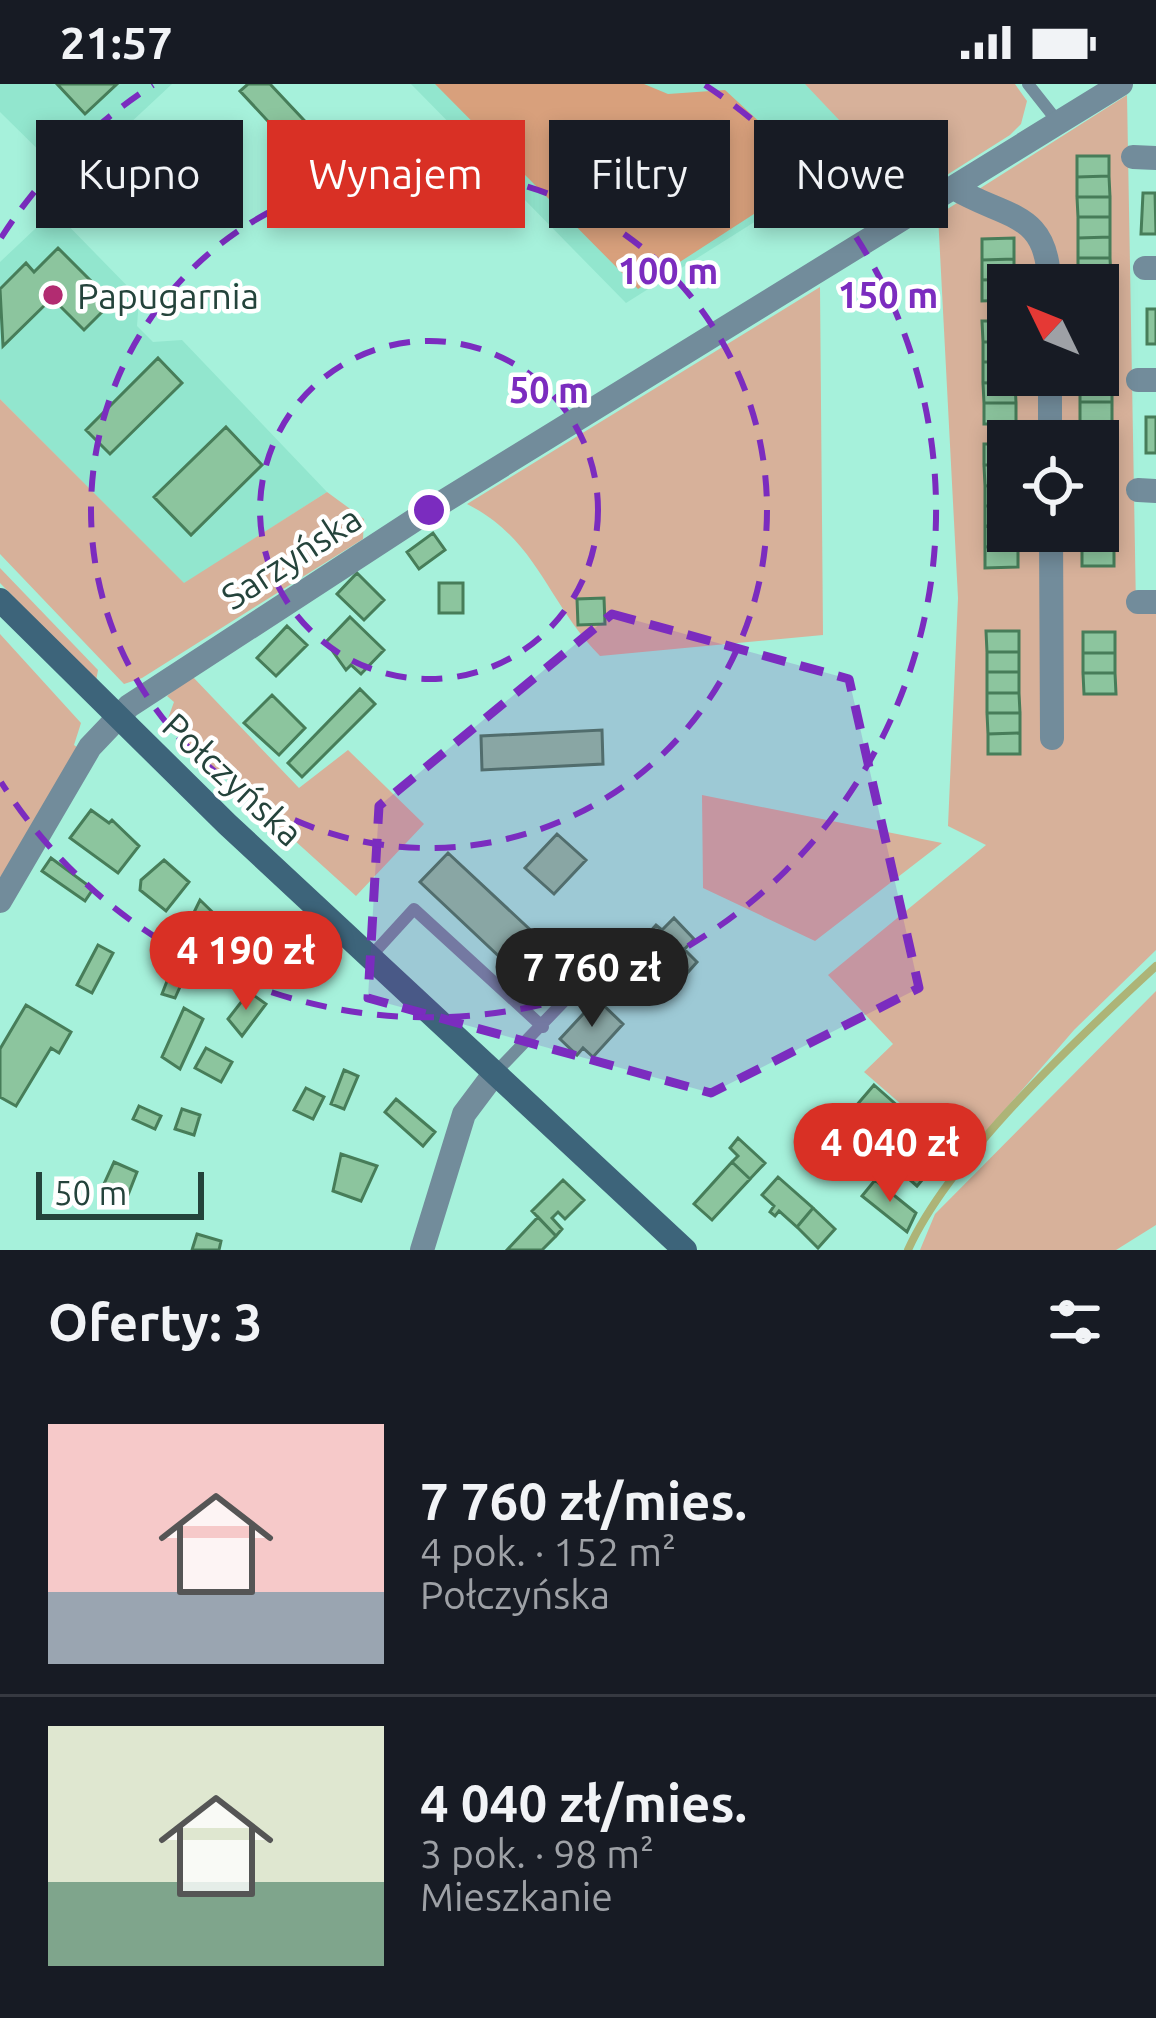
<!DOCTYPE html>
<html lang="pl">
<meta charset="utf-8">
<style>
:root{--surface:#171b24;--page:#20242c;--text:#f1f3f6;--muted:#9ea1a6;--line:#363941;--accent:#d93025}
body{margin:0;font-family:Ubuntu,sans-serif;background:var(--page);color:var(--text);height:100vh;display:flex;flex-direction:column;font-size:45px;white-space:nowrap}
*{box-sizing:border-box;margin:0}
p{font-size:39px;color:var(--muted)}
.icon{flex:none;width:66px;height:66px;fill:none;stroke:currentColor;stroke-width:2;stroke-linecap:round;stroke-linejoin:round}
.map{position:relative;height:1166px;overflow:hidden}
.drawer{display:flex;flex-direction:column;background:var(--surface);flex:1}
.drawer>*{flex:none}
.top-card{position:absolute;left:36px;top:36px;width:1086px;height:108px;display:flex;gap:24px}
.needle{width:78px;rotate:313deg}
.buttons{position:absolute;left:987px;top:180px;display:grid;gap:24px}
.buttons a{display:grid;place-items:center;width:132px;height:132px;border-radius:0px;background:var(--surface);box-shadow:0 6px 18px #0003;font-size:60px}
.scale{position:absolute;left:36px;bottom:30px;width:168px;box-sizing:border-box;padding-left:12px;border:6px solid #24433b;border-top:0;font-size:33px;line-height:42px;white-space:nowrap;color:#24433b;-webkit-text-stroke:9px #fff;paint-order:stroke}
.price{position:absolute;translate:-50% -102px;padding:0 27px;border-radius:42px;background:var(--accent);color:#fff;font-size:39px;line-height:78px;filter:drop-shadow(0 3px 6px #0008)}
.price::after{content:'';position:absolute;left:50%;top:72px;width:36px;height:27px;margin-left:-18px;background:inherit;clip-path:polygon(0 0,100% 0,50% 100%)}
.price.selected{background:#222;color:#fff}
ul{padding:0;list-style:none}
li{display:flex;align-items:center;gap:36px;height:300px;padding:0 48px}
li+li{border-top:3px solid var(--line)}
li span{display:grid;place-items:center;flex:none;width:336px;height:240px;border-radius:0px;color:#555}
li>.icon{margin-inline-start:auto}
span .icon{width:144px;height:144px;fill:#fffc;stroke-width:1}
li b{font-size:51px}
h2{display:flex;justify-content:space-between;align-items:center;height:144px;padding:0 48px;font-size:51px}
.tag{padding:0 42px;border-radius:0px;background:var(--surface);box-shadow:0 6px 18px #0003;font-size:42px;line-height:108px}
.tag.selected{background:var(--accent);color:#fff}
.status{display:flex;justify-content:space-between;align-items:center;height:84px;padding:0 60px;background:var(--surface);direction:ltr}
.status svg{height:33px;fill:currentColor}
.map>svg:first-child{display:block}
</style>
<div class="status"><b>21:57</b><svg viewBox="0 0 49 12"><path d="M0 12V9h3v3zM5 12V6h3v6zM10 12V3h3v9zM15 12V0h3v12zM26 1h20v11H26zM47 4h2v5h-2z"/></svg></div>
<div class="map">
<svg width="1156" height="1166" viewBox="0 0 1156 1166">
<rect width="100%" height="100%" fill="#a6f1db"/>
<path fill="#92e6ce" d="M0,0H172L69,96L0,28Z
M411,0H973L626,219Z
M54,127L139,214L137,242L153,258L182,256L327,408L184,500L0,315V178Z"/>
<path fill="#d7b19a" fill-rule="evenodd" d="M805,0H1015L1027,17L1021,40L1010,51L912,113Z
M1127,11L1136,524L1156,525V866L1074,946L963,1074L864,988L893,960L828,891L986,761L948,742L958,514L938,131ZM1008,201H1098V291H1008ZM1008,357H1098V447H1008Z
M820,203L823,551L600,572C546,517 538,456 467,420Z
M0,315L184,499L327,408L364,435L363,455L142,594L124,600L0,470Z
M0,484L98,586L96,597L0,499Z
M0,550L81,639L74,661L81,666L0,794Z
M192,592L299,704L348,666L424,740L356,812L166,640L174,618L167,612Z
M702,711L942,759L815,857L703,804Z
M1156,907V1141L1116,1166H920L935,1130Z"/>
<path fill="#d8a07c" d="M435,0H644L668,10L725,6L816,90L638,205Z"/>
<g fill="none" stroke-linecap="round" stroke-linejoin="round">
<path stroke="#adb477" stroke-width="8" d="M908,1166C950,1073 1079,953 1156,882"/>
</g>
<path fill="#8cc59e" stroke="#477d59" stroke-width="3" d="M57,0H117L85,30Z
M248,0H270L362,98L342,117L240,7Z
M1077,72H1109V92L1077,93Z
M1109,92L1110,113H1077V93Z
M1143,109H1155L1156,150H1141Z
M1077,113H1110V133H1078Z
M1078,133H1110V153L1078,154Z
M1110,153V174H1078V154Z
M1014,154V175L982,176V155Z
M58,164L112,218L84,246L52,214L3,262L0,205L26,179L34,188Z
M1078,174H1110L1111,195H1078Z
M1014,175V195L982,196V176Z
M1014,195L1008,201V216L982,217V196Z
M1098,215H1111V236H1098Z
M1147,225H1156V260H1147Z
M1098,236H1111V256L1098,257Z
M982,237H1008V258H983Z
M1111,256L1112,277H1098V257Z
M983,258H1008V278H983Z
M158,274L182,299L110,370L86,346Z
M1098,277H1112V297H1080V291H1098Z
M983,278H1008V291H1015V298L983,299Z
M1080,297H1112V318H1080Z
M1015,298L1016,319H984L983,299Z
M1080,318H1112V338L1080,339Z
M984,319H1016V340H984Z
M1146,333H1156V369H1146Z
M226,343L262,381L191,451L154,413Z
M1098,359H1113V380H1098Z
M984,360H1008V381H984Z
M1098,380H1113V400H1098Z
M984,381H1008V401L985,402Z
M1098,400H1113V420L1098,421Z
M1008,401V422H985V402Z
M1113,420L1114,441H1098V421Z
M985,422H1008V442H985Z
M1098,441H1114V461L1082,462V447H1098Z
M985,442L1017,447L1018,462L985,463Z
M433,449L445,466L419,485L407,468Z
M1114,461V482H1082V462Z
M1018,462V483L985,484V463Z
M357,489L384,516L364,536L337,510Z
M439,499H463V529H439Z
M604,514L605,540L578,541L577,515Z
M350,533L384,566L361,590L351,581L346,586L326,558Z
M287,542L307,561L276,592L257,574Z
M986,547H1019V568H987Z
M1083,548H1115V569H1083Z
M987,568H1019V588H987Z
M1083,569H1115V589H1083Z
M987,588H1019V609H987Z
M1083,589H1115L1116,610H1084Z
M360,605L375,620L302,693L288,679Z
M987,609H1019L1020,629H987Z
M272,611L305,644L279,671L244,639Z
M987,629H1020V649L988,650Z
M602,646L603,680L482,686L481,652Z
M1020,649V670H988V650Z
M91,726L109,739L112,736L139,762L118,789L70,754Z
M557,750L586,776L554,810L525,784Z
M448,769L568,881L540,911L420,798Z
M51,774L93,805L85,817L42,787Z
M164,776L189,798L166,827L140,806L141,796Z
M200,816L234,849L204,886L191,878L197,863L182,853Z
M674,834L694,855L666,885L644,865L653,855L648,850L656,841L662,846Z
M234,849L261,873L238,901L211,875Z
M177,856L197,863L188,885L170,877Z
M98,861L113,869L92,909L77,901Z
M684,865L697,878L681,896L664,886Z
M174,879L188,885L175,914L162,910Z
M249,908L266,920L242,952L228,935Z
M597,915L623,940L593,973L583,964L577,971L560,955Z
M26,921L71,948L59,969L51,964L16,1022L0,1013V965Z
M184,924L203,935L180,985L162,973Z
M206,964L232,978L221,998L195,984Z
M344,986L358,992L344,1025L331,1020Z
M874,1001L909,1032L901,1042L939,1076L917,1102L843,1037Z
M306,1004L324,1013L313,1035L294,1026Z
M396,1015L435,1048L423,1062L385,1028Z
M139,1022L161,1032L155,1045L133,1035Z
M182,1025L200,1031L194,1051L175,1045Z
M738,1054L765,1079L750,1095L732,1078L738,1072L730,1064Z
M341,1070L377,1082L361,1117L333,1107Z
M114,1078L137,1088L128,1111L104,1100Z
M732,1078L750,1095L712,1136L694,1120Z
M778,1093L813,1124L797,1143L779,1127L775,1132L770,1128L774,1122L762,1111Z
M563,1096L584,1116L565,1135L558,1128L552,1134L562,1145L556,1152L532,1127Z
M875,1096L916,1129L907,1148L862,1112Z
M813,1124L835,1145L818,1164L797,1143Z
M538,1133L556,1152L542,1166H507Z
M197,1150L221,1157L219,1166H192Z"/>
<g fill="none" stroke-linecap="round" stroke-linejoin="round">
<path stroke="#728c9b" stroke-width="12" d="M1028,0L1058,38
M371,872L414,825L543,943
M495,989L619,860"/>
<path stroke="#728c9b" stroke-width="24" d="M1133,73L1156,74
M954,104C1005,135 1049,126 1049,201
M1145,184H1156
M1050,291V357
M1138,296H1156
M1138,406L1156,407
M1051,447L1052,654
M1138,518H1156
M0,817L90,663L129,622L433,424L1121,0
M422,1166L464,1030L494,990"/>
<path stroke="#3d647a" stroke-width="24" d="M0,516L227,740L685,1166"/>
</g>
<path fill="#7b2cbf" fill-opacity="0.2" stroke="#7b2cbf" stroke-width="9" stroke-dasharray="24 15" stroke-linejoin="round" d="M612,530L849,595L919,904L711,1009L368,914L379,722Z"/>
<g fill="none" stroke="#7b2cbf" stroke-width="6" stroke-dasharray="21 15">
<circle cx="429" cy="426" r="169"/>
<circle cx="429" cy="426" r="338"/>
<path d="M1 154A507 507 0 0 1 153 1M705 1A507 507 0 1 1 1 698"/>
</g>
<circle fill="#b22c71" stroke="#fff" stroke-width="4.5" cx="53" cy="211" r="12"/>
<g text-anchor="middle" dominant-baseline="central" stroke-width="9" stroke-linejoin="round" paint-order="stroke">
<g font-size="36" fill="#24433b" stroke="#fff" text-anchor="start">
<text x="77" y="211">Papugarnia</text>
</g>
<g font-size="36" fill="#24433b" stroke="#fff">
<text transform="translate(291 473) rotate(-33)">Sarzyńska</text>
<text transform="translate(233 695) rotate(43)">Połczyńska</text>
</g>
</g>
<circle cx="429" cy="426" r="18" fill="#7b2cbf" stroke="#fff" stroke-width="6"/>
<g font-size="36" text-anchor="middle" font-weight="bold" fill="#7b2cbf" stroke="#fff" stroke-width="9" stroke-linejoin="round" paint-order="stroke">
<text x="668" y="200">100 m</text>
<text x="888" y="224">150 m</text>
<text x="549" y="319">50 m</text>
</g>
</svg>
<div class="buttons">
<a><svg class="needle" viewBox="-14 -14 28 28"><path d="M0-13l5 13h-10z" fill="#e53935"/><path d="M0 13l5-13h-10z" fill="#9ea1a6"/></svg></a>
<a><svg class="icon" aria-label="locate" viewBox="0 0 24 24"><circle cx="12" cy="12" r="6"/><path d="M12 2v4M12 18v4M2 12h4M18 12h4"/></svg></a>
</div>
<div class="scale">50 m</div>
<b class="price" style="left:246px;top:929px">4 190 zł</b>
<b class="price selected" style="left:592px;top:946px">7 760 zł</b>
<b class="price" style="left:890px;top:1121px">4 040 zł</b>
<div class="top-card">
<a class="tag">Kupno</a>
<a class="tag selected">Wynajem</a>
<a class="tag">Filtry</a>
<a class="tag">Nowe</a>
</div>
</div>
<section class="drawer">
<h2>Oferty: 3<svg class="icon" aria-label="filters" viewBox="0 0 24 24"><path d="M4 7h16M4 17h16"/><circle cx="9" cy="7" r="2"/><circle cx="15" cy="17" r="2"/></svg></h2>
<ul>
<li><span style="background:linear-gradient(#f6c9c9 70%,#9aa5b1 0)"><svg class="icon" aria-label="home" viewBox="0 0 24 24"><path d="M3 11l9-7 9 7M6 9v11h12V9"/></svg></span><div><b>7 760 zł/mies.</b><p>4 pok. · 152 m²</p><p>Połczyńska</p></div></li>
<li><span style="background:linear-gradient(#dfe7d0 65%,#7fa58c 0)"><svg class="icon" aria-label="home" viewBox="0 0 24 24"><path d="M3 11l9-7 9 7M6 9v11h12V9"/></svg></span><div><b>4 040 zł/mies.</b><p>3 pok. · 98 m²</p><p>Mieszkanie</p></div></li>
</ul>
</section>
